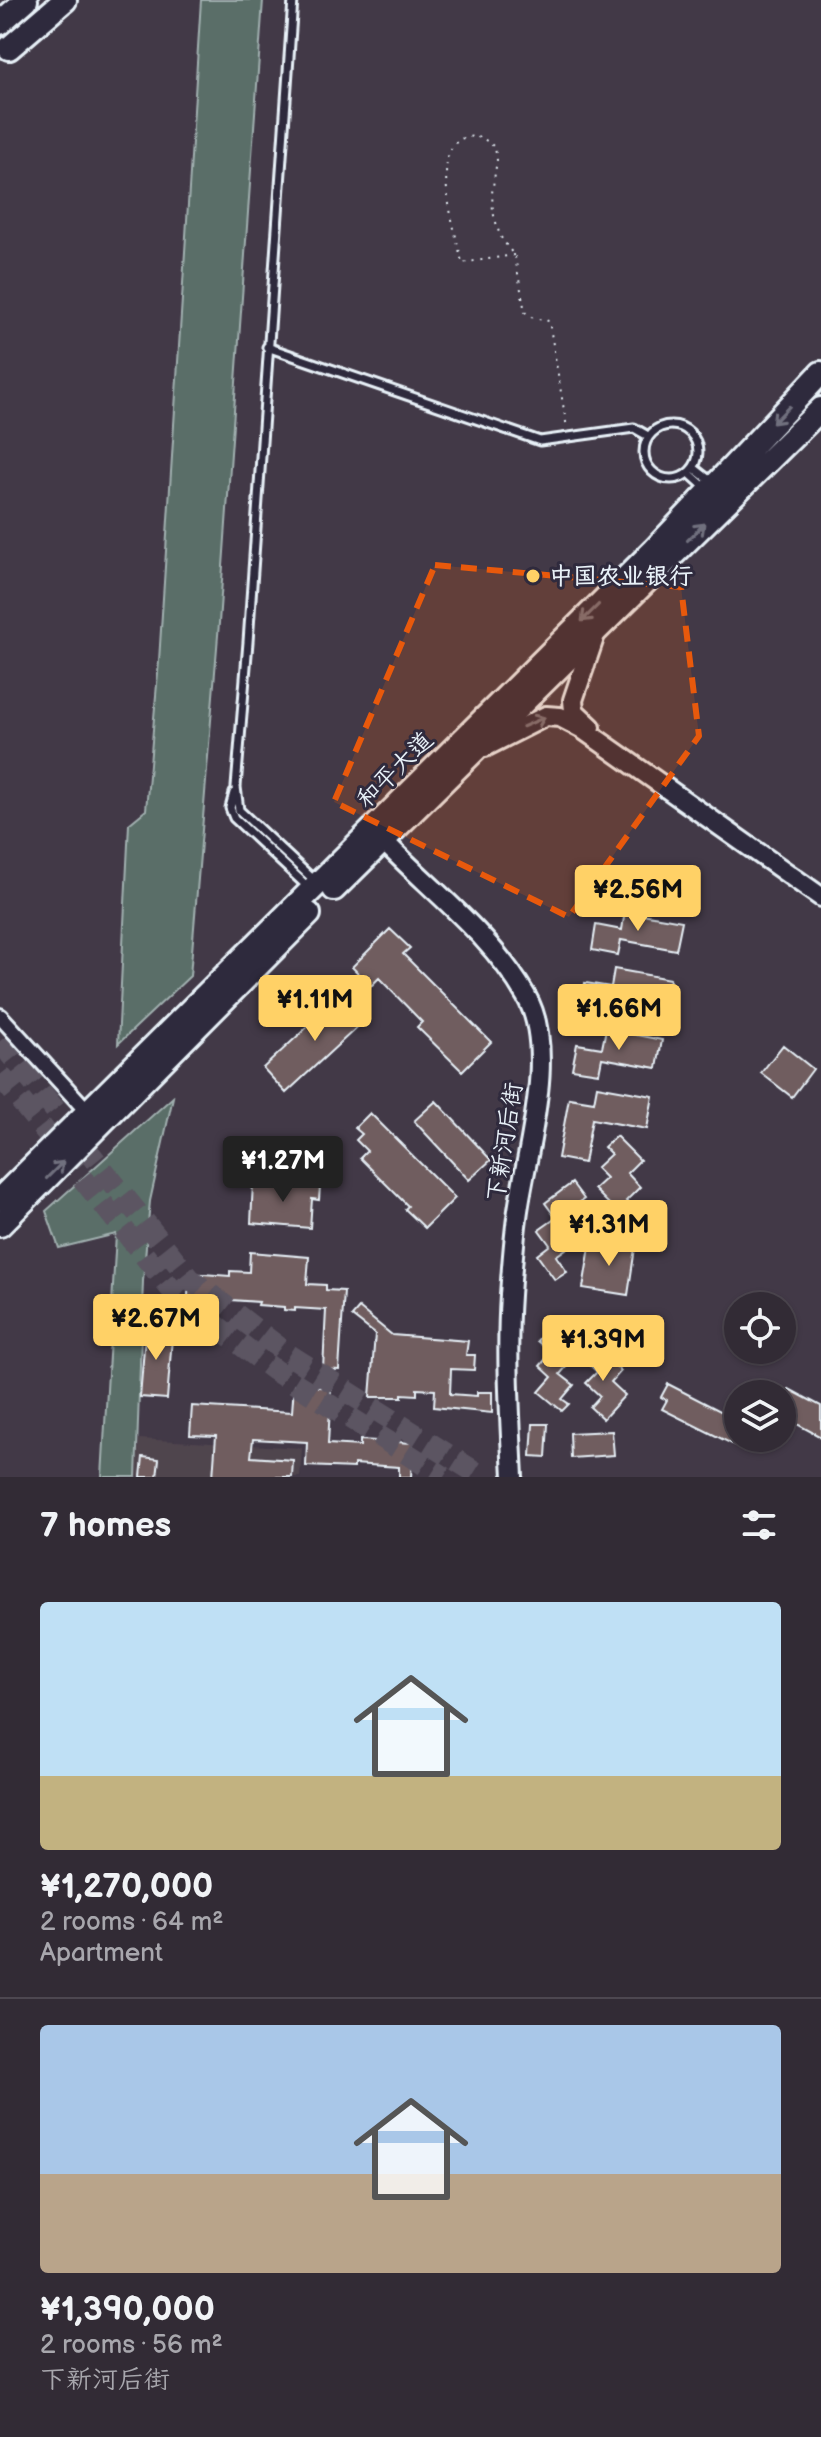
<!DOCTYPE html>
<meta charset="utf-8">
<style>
:root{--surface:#322b35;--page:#3d3741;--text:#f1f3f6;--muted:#a8a7ad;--line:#4d4750;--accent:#ffd166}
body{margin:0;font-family:"Balsamiq Sans","LXGW WenKai TC",sans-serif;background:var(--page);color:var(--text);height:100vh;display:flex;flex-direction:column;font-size:30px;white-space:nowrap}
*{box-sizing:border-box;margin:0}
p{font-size:26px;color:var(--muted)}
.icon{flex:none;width:44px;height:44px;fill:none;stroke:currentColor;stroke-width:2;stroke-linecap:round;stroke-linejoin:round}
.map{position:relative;height:1477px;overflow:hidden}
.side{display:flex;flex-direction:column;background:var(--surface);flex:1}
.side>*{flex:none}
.controls{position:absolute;left:724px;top:1292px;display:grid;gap:16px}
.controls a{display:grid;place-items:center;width:72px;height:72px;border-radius:50%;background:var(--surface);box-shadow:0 2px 6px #0004,0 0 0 2px var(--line);font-size:40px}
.price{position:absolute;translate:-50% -68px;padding:0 18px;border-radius:8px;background:var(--accent);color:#111;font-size:26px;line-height:52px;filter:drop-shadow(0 2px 4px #0008)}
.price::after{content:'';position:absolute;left:50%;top:48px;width:24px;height:18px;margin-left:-12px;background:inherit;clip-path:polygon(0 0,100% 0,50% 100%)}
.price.on{background:#222;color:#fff}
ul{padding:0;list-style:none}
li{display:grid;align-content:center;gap:16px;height:424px;padding:0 40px}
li+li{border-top:2px solid var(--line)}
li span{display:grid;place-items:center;height:248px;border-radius:8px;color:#555}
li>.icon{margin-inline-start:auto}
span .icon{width:144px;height:144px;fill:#fffc;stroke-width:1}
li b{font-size:34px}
h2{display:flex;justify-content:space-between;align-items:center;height:96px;padding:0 40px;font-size:34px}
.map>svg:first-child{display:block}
</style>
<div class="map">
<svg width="821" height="1477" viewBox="0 0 821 1477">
<rect width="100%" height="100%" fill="#423947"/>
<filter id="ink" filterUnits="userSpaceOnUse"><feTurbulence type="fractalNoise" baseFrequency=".0125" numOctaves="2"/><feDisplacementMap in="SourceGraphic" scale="16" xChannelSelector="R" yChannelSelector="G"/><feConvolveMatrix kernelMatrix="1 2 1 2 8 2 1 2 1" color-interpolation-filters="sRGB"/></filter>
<g filter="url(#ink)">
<path fill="#50444e" d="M139,1439L302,1448L300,1477H136Z"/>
<path fill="#5a6e67" stroke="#a1b0b0" stroke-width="2" d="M201,0H263L219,623L190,976L118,1044L129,824L146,810L159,661Z
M173,1097L150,1201L143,1281L136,1477H102L116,1234L59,1248L46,1211Z"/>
<path fill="#705d5e" stroke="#e8f1f8" stroke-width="2" d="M625,911L682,921L676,950L621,940L618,955L592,950L596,925L622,930Z
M390,929L410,948L403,954L491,1042L462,1071L417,1027L422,1022L379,978L371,986L352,967Z
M614,969L670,979L665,1008L610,998L607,1013L581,1008L585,983L611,987Z
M344,993L367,1018L286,1093L263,1068Z
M606,1029L662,1040L657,1068L602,1058L599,1073L572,1069L577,1044L602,1048Z
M783,1045L813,1069L792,1097L761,1073Z
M597,1086L653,1096L647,1129L592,1119L584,1163L558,1158L569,1098L594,1102Z
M436,1101L491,1160L469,1180L414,1121Z
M370,1113L455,1198L425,1228L405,1209L408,1206L360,1158L367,1151L356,1140L362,1134L355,1128Z
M616,1136L640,1160L627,1173L640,1187L626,1201L637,1213L615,1235L597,1217L610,1205L594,1189L606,1178L596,1168L611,1154L604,1147Z
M253,1182L320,1186L319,1200L312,1199L310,1228L251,1223Z
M572,1183L584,1199L567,1212L573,1221L559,1231L570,1246L556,1256L567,1272L555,1280L537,1255L550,1245L539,1230L556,1218L545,1203Z
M591,1241L635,1248L628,1295L583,1288Z
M250,1252L309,1257L307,1284L326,1285V1290L344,1291L339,1370L323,1369L326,1310L295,1308V1311L284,1310V1307L258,1305L259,1302L188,1297L189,1273L230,1276V1271L249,1272Z
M359,1308L392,1335L468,1341L466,1355H475L474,1370L451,1369L450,1394L477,1396V1392H492V1413L434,1407L435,1390L417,1389V1395L402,1394V1397H370L375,1334L352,1316Z
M146,1324L173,1326L167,1399L140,1397Z
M547,1329L561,1340L559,1345L574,1358L560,1374L574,1385L562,1399L569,1404L562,1411L539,1392L552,1377L540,1366L551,1353L537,1341Z
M594,1346L621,1371L611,1382L625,1395L603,1419L590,1407L600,1396L586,1383L597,1372L583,1358Z
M668,1384L738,1420V1447L662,1409L667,1400L661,1397Z
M294,1385L331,1388L328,1444L360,1446V1440L413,1443L411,1477H399V1467L354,1464V1468L306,1466L307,1442L253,1439L251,1457L293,1460L292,1477H213L216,1436L190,1435L192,1406L292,1412Z
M789,1389L821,1406V1437L782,1416V1402Z
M533,1424H548L546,1457L531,1456Z
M612,1431L614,1455L571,1458L570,1433Z
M143,1457L159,1459L157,1477H141Z"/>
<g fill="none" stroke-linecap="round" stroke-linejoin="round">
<path stroke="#5b5562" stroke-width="22" stroke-dasharray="22 11" stroke-linecap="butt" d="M0,1041L190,1279L286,1353L483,1477
M0,1075L175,1294L274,1370L444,1477"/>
<g stroke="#e8f1f8" stroke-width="13">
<path id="service" d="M293,0L248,642L236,787L239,810L316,882
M267,347L540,441L634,428L648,436
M644 452a27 27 0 1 1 54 0a27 27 0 1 1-54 0Z
M694,468L713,483
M689,473L708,490
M234,793L230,808L234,818L308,887"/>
</g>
<g stroke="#e8f1f8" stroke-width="20">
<path id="minor" d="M0,1016L88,1112"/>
</g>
<g stroke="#e8f1f8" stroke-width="24">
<path id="tertiary" d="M591,727L574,711L573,700L596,632
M485,747L546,716L560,717L581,728L821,897
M374,831C425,886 488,930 526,996C557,1049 528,1146 519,1204C514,1234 512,1265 510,1295C506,1356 510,1416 513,1477"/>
</g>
<g stroke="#e8f1f8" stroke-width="28">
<path id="primary" d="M0,23L26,0
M9,48L65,0
M334,889L821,409
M0,1199L654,550L821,373
M0,1225L309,914"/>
</g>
<path stroke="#e8f1f8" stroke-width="2" stroke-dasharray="2 6" stroke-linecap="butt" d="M514,255L462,263C457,234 426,145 467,137C478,135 488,140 495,148L497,160L492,193L493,212L500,236L515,257L525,312L533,318L549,321L567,428"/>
<use href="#service" stroke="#2f2a3d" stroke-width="7"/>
<use href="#minor" stroke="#2f2a3d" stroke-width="14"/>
<use href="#tertiary" stroke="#2f2a3d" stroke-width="18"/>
<use href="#primary" stroke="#2f2a3d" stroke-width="22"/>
</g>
<defs><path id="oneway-shaft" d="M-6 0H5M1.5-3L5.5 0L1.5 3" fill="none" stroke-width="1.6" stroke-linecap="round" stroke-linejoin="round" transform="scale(2)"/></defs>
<g stroke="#70707e">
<use href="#oneway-shaft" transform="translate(781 415) rotate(134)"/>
<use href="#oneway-shaft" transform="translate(696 532) rotate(-45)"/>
<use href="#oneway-shaft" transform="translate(590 613) rotate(135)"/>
<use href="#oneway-shaft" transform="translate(534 722) rotate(-23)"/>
<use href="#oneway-shaft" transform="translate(55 1170) rotate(-45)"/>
</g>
</g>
<path fill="#e8590c" fill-opacity="0.2" stroke="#e8590c" stroke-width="6" stroke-dasharray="16 10" stroke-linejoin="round" d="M435,565L681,587L699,736L569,917L334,802Z"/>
<circle fill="#ffd166" stroke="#2f2a3d" stroke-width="3" cx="533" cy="576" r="8"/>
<g text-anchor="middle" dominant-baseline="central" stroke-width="6" stroke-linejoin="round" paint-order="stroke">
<g font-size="24" font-weight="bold" fill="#e8f1f8" stroke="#2f2a3d" text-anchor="start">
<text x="549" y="576">中国农业银行</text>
</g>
<g font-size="24" fill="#e8f1f8" stroke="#2f2a3d">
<text transform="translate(395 770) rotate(-45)">和平大道</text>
<text transform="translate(505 1142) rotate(-81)">下新河后街</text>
</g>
</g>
</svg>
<div class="controls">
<a><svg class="icon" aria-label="locate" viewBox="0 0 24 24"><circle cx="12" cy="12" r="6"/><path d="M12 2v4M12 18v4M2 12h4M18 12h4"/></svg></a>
<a><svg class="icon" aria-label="layers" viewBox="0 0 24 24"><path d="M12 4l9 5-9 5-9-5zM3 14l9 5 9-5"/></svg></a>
</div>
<b class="price" style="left:638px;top:933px">¥2.56M</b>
<b class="price" style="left:315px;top:1043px">¥1.11M</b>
<b class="price" style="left:619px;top:1052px">¥1.66M</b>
<b class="price on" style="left:283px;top:1204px">¥1.27M</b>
<b class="price" style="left:609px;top:1268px">¥1.31M</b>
<b class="price" style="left:156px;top:1362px">¥2.67M</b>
<b class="price" style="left:603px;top:1383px">¥1.39M</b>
</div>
<section class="side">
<h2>7 homes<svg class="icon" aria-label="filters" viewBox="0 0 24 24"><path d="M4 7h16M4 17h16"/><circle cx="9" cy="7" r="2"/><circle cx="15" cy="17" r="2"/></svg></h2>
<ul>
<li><span style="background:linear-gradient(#bfe0f5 70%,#c2b280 0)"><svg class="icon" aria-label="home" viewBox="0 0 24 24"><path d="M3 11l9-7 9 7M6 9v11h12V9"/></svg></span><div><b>¥1,270,000</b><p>2 rooms · 64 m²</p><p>Apartment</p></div></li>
<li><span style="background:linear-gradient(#a9c7e8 60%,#b9a48a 0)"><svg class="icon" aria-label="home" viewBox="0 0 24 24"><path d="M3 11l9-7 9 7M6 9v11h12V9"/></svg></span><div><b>¥1,390,000</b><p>2 rooms · 56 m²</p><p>下新河后街</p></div></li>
</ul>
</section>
